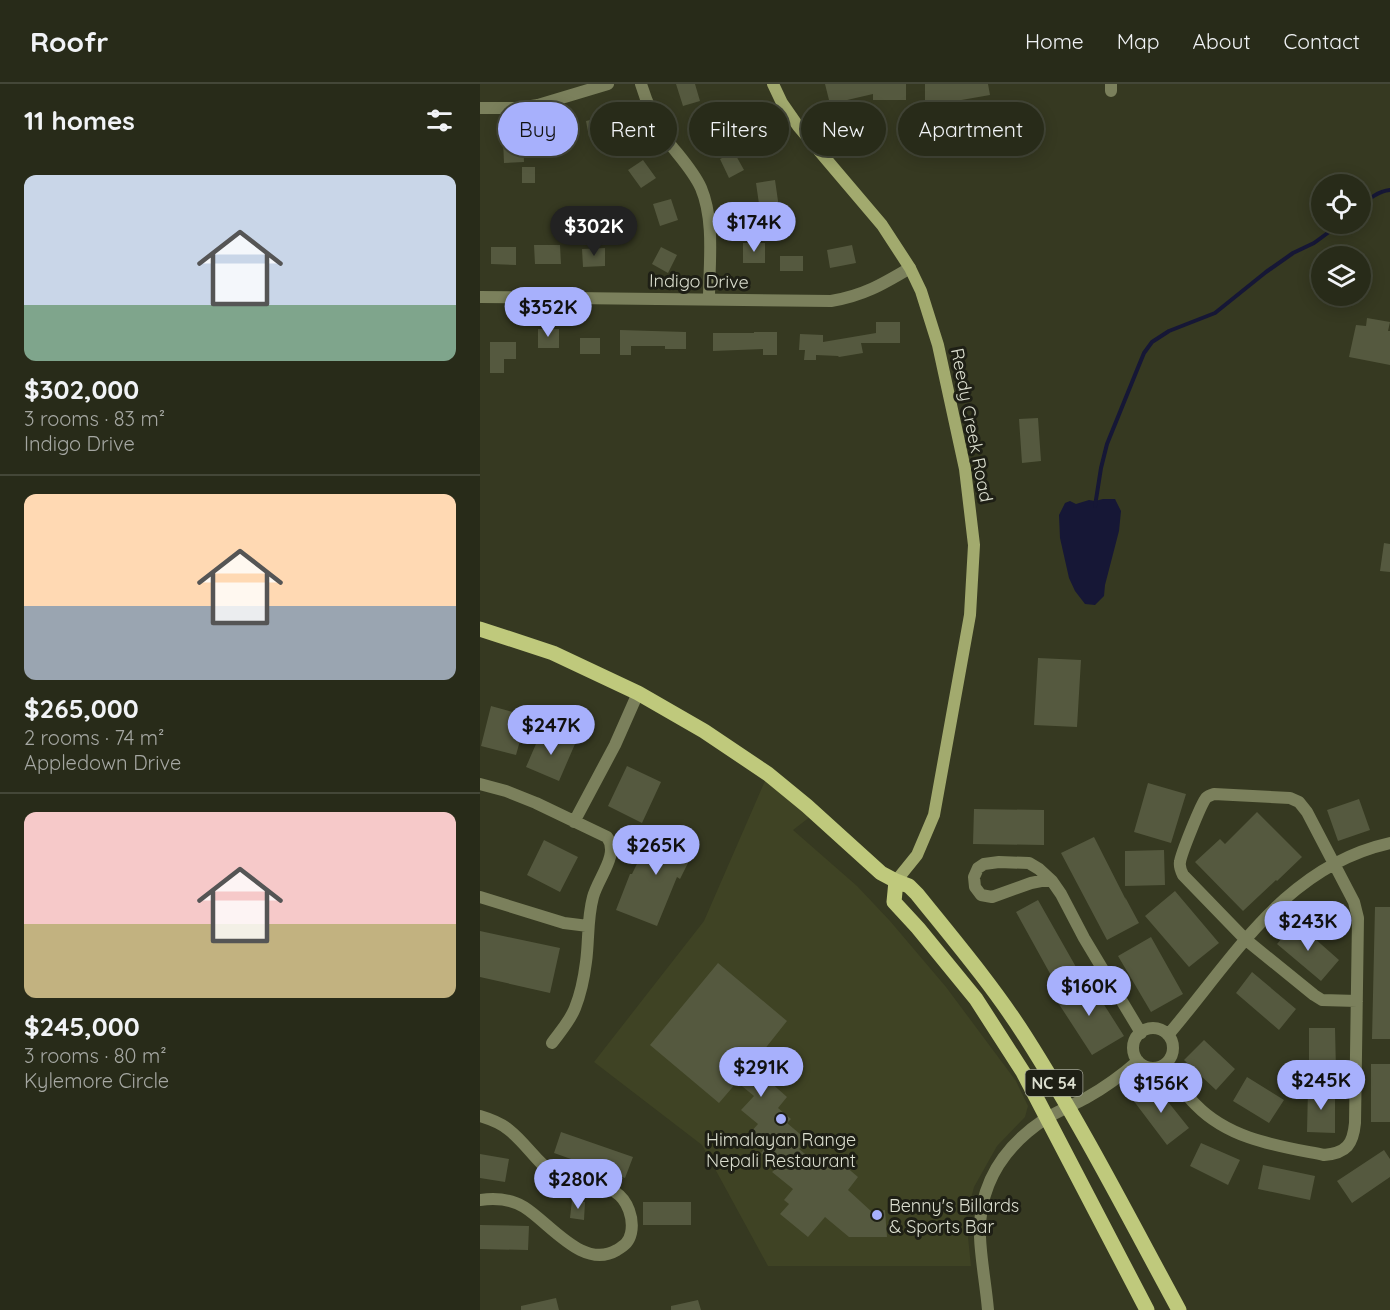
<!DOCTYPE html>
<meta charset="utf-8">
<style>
:root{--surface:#282b19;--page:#343726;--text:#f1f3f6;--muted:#a5a7a2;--line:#444738;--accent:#a7b0fc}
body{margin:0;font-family:Quicksand,sans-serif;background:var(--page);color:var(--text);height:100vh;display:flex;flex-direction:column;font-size:22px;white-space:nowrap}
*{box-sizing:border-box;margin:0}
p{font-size:20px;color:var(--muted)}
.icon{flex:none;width:33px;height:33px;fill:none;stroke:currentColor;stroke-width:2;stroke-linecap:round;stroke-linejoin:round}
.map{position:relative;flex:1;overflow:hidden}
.side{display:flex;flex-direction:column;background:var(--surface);width:480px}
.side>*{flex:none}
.hud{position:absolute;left:18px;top:18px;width:570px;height:54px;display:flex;gap:12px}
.tools{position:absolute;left:831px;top:90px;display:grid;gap:12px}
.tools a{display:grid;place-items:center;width:60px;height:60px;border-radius:50%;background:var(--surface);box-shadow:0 3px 15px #0003,0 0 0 2px var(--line);font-size:30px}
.price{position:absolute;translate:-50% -51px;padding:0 14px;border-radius:21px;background:var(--accent);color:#111;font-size:20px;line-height:39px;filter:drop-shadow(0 2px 3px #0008)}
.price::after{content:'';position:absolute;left:50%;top:36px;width:18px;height:14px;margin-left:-9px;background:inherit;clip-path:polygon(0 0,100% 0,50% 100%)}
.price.on{background:#222;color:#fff}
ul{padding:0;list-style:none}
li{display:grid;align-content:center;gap:12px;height:318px;padding:0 24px}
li+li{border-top:2px solid var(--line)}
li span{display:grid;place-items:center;height:186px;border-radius:12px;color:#555}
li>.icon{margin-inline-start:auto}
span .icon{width:108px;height:108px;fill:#fffc;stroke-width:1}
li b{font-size:26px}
h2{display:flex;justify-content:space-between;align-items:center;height:72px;padding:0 24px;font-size:26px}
.pill{padding:0 21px;border-radius:27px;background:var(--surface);box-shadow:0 3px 15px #0003,0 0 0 2px var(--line);font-size:21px;line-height:54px}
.pill.on{background:var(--accent);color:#111}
header{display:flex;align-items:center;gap:36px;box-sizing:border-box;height:84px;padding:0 30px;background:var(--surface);border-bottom:2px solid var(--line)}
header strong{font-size:28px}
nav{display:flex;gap:33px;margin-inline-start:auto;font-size:21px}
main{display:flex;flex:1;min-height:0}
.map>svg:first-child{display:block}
</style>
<header>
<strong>Roofr</strong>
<nav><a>Home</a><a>Map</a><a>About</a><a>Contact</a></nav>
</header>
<main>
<section class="side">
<h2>11 homes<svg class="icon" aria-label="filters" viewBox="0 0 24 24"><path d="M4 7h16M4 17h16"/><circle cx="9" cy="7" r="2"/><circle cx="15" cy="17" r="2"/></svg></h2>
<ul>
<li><span style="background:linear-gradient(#c9d6e8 70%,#7fa58c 0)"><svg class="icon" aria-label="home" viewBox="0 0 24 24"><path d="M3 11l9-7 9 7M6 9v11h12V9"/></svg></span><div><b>$302,000</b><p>3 rooms · 83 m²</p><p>Indigo Drive</p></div></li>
<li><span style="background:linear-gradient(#ffd9b3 60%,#9aa5b1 0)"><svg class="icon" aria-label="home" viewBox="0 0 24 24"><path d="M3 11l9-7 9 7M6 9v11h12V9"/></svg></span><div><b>$265,000</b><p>2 rooms · 74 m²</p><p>Appledown Drive</p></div></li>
<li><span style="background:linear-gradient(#f6c9c9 60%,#c2b280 0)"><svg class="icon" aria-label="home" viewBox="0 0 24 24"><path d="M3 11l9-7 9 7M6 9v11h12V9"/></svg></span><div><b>$245,000</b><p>3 rooms · 80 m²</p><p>Kylemore Circle</p></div></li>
</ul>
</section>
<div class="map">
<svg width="910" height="1226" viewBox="0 0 910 1226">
<rect width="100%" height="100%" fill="#363921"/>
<path fill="#3f4324" d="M288,690L335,729L313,746L377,802L410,837L466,903L536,997L548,1022L545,1033L517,1062L494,1103L486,1134L491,1182H288L222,1061L114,978L224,837Z"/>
<path fill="#161736" d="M623,415H635L641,427L639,447L625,501L624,512L615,521L605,520L595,507L589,494L580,454L579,431L585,419L590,417L596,420L609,416L615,417Z"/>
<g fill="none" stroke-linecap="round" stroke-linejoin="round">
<path stroke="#161736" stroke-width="4" d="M880,123C889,115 898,107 910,106
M615,422L621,384L627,360L657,286L664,269L672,258L689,247L735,229L786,188L813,169L834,159L860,140"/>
</g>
<path fill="#55593f" d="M196,0H215L220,17L203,22Z
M345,0H426V16H393V10L350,20Z
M445,0H508L510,11L470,18H445Z
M230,31L242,53L227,61L215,39Z
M127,32L131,48L109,53L106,37Z
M88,44L90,66L66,68L63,47Z
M23,56H43L44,78L24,79Z
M254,68L264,86L249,94L240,75Z
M163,76L176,94L161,104L148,86Z
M42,83H55V99H42Z
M295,96L299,124L280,127L276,99Z
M191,115L198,136L180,142L173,120Z
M263,159H285V179H263Z
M54,161H80L81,180H55Z
M372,161L376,179L350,184L347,166Z
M11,163H36V181L11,180Z
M181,163L197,171L188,189L172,180Z
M125,164V182L103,183L102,165Z
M300,172H323V187H300Z
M887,234L910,238L908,247H910V281L869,273L876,241L886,242Z
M396,238H420V259H381L383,269L359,273L358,272L336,271V276H324L325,266H319L320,250L343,251V258L396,249Z
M58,245H79V264H58Z
M140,246L206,248V265H185V262H151V271H140Z
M274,248H297V271H283V265L233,267V249H274Z
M100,254H120V270H100Z
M10,258H36V275H24V289H10Z
M558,334L561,377L542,379L539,335Z
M904,459L910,460V488L900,487Z
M558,574L601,576L597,643L554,641Z
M11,622L47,632L36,671L1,662Z
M62,646L95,660L79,697L46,683Z
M147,682L181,698L162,739L128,722Z
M668,699L706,710L691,759L654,748Z
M879,715L890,746L858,757L847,726Z
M494,725L564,726V761L493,760Z
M777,728L822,773L797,797L796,796L763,827L715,778L740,755L745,760Z
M176,741L217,761L200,795L197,793L177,842L136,826L150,790H152Z
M614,753L646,816L645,813L659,839L627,856L581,769Z
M64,756L98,773L80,808L47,791Z
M684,766L685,801L645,802V767Z
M695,807L739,859L709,883L665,832Z
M558,816L596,883L573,895L536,828Z
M895,823H910V955H892Z
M816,838L859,876L841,897L797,860Z
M0,847L80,864L70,909L0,893Z
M671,853L703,910L671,928L638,872Z
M238,879L307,937L280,971L296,985L288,996L307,1013L298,1024L311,1035L307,1039L327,1056L319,1065L341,1083L351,1070L378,1093L368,1106L392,1128L405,1126L407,1153H369L345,1133L328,1153L300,1130L309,1120L304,1116L313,1105L292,1088L298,1083L281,1069L287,1061L271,1048L278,1040L261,1026L274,1012L257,998L239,1019L170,961Z
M772,888L816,925L799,946L756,909Z
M607,894L644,952L612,971L575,914Z
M829,944H855L856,987L829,986Z
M724,956L755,985L736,1006L704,976Z
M891,980H910V1038H891Z
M767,993L804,1016L789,1039L753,1017Z
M673,999L709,1044L687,1061L653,1016Z
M828,1005L855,1006V1049L827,1048Z
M81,1048L153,1073L145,1094L74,1069Z
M721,1059L760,1076L748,1101L710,1082Z
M904,1066L910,1075V1093L872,1119L857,1097Z
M0,1070L29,1075L25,1098L0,1094Z
M783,1081L835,1092L830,1116L778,1105Z
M92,1116L105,1118L104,1136L90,1134Z
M163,1118H211V1141H163Z
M0,1141L49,1142L48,1166L0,1165Z
M76,1214L79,1226H41V1222Z
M218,1216L221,1226H191V1222Z"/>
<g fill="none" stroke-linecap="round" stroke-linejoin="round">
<path stroke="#7b805c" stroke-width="12" d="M161,0C167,20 175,37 186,55C198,71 213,86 221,104C235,137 229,180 229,215
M631,0V7
M0,24H39L58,21L128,0
M0,213L351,217C383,212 403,200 430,184
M0,700L26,707L56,719L127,753C140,770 118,794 113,813C107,835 109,857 106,878C104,894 101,909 95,924C90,937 80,948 72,959
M94,738L135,661L158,609
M572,797H561L551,799L512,813L501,811L495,803L494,793L498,784L504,780L519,778L549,779L559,785L572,797L581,810L604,854L661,949
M0,813L84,839L108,842
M653 964a20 20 0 1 1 40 0a20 20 0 1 1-40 0Z
M688,951C753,875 805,782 910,759
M684,981C695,994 703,1009 716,1021C750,1056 799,1062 844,1071C867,1069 873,1060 875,1039L878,834L874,818L827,728L819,718L810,714L734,710C731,711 728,712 726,714C721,720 701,770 700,778C699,783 701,787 703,791L765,855L834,911L842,916L877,917
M0,1032C10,1035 21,1039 29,1046C47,1060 58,1081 78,1093C88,1098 97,1102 108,1104C117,1105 127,1103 135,1108C148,1116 154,1135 151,1149C149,1158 145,1161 137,1166C103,1186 71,1140 44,1123C31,1115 15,1114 0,1116
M508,1226C506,1202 501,1177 500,1153C498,1102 523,1063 565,1035C578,1027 593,1021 606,1014C624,1004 642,991 658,977"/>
<path stroke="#a2aa6e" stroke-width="12" d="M293,0L302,19L318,42L402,141L430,184L441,207L458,261L485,385L494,461L490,531L454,731L437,771L416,797"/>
<path stroke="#bfc97c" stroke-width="15" d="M0,545L73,569L158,609L224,647L288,690L327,722L401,789L416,797L429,802L437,810C474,856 513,902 545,952C601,1040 649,1134 699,1226
M416,797L414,818L438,844L496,915L543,988L667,1226"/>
</g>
<g fill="#a7b0fc" stroke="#1e1f15" stroke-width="2">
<circle cx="301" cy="1035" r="6"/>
<circle cx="397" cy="1131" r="6"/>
</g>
<g text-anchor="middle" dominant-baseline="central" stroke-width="6" stroke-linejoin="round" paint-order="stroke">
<rect fill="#1e1f15" stroke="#a2a597" stroke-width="1.5" x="545.5" y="986" width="57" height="26" rx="4.5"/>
<g font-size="16" font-weight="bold" fill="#dbdecf">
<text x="574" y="999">NC 54</text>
</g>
<g font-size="18" fill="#dbdecf" stroke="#1e1f15">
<text transform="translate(219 197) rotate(1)">Indigo Drive</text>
<text transform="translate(492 341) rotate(79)">Reedy Creek Road</text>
</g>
<g font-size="18" fill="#dbdecf" stroke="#1e1f15">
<text x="301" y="1055">Himalayan Range<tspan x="301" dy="21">Nepali Restaurant</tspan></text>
<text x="409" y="1121" text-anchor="start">Benny's Billards<tspan x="409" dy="21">&amp; Sports Bar</tspan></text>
</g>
</g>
</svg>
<div class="tools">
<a><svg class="icon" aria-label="locate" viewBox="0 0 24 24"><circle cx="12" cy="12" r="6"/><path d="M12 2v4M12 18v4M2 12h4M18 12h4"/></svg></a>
<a><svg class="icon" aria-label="layers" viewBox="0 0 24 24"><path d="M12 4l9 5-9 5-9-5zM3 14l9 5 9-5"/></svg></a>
</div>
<b class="price" style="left:274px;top:169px">$174K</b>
<b class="price on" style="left:114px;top:173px">$302K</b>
<b class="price" style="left:68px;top:254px">$352K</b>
<b class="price" style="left:71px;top:672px">$247K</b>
<b class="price" style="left:176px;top:792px">$265K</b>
<b class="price" style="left:828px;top:868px">$243K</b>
<b class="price" style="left:609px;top:933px">$160K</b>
<b class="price" style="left:281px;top:1014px">$291K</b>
<b class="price" style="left:841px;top:1027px">$245K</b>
<b class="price" style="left:681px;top:1030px">$156K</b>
<b class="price" style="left:98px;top:1126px">$280K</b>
<div class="hud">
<a class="pill on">Buy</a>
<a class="pill">Rent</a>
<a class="pill">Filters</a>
<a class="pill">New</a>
<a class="pill">Apartment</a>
</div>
</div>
</main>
